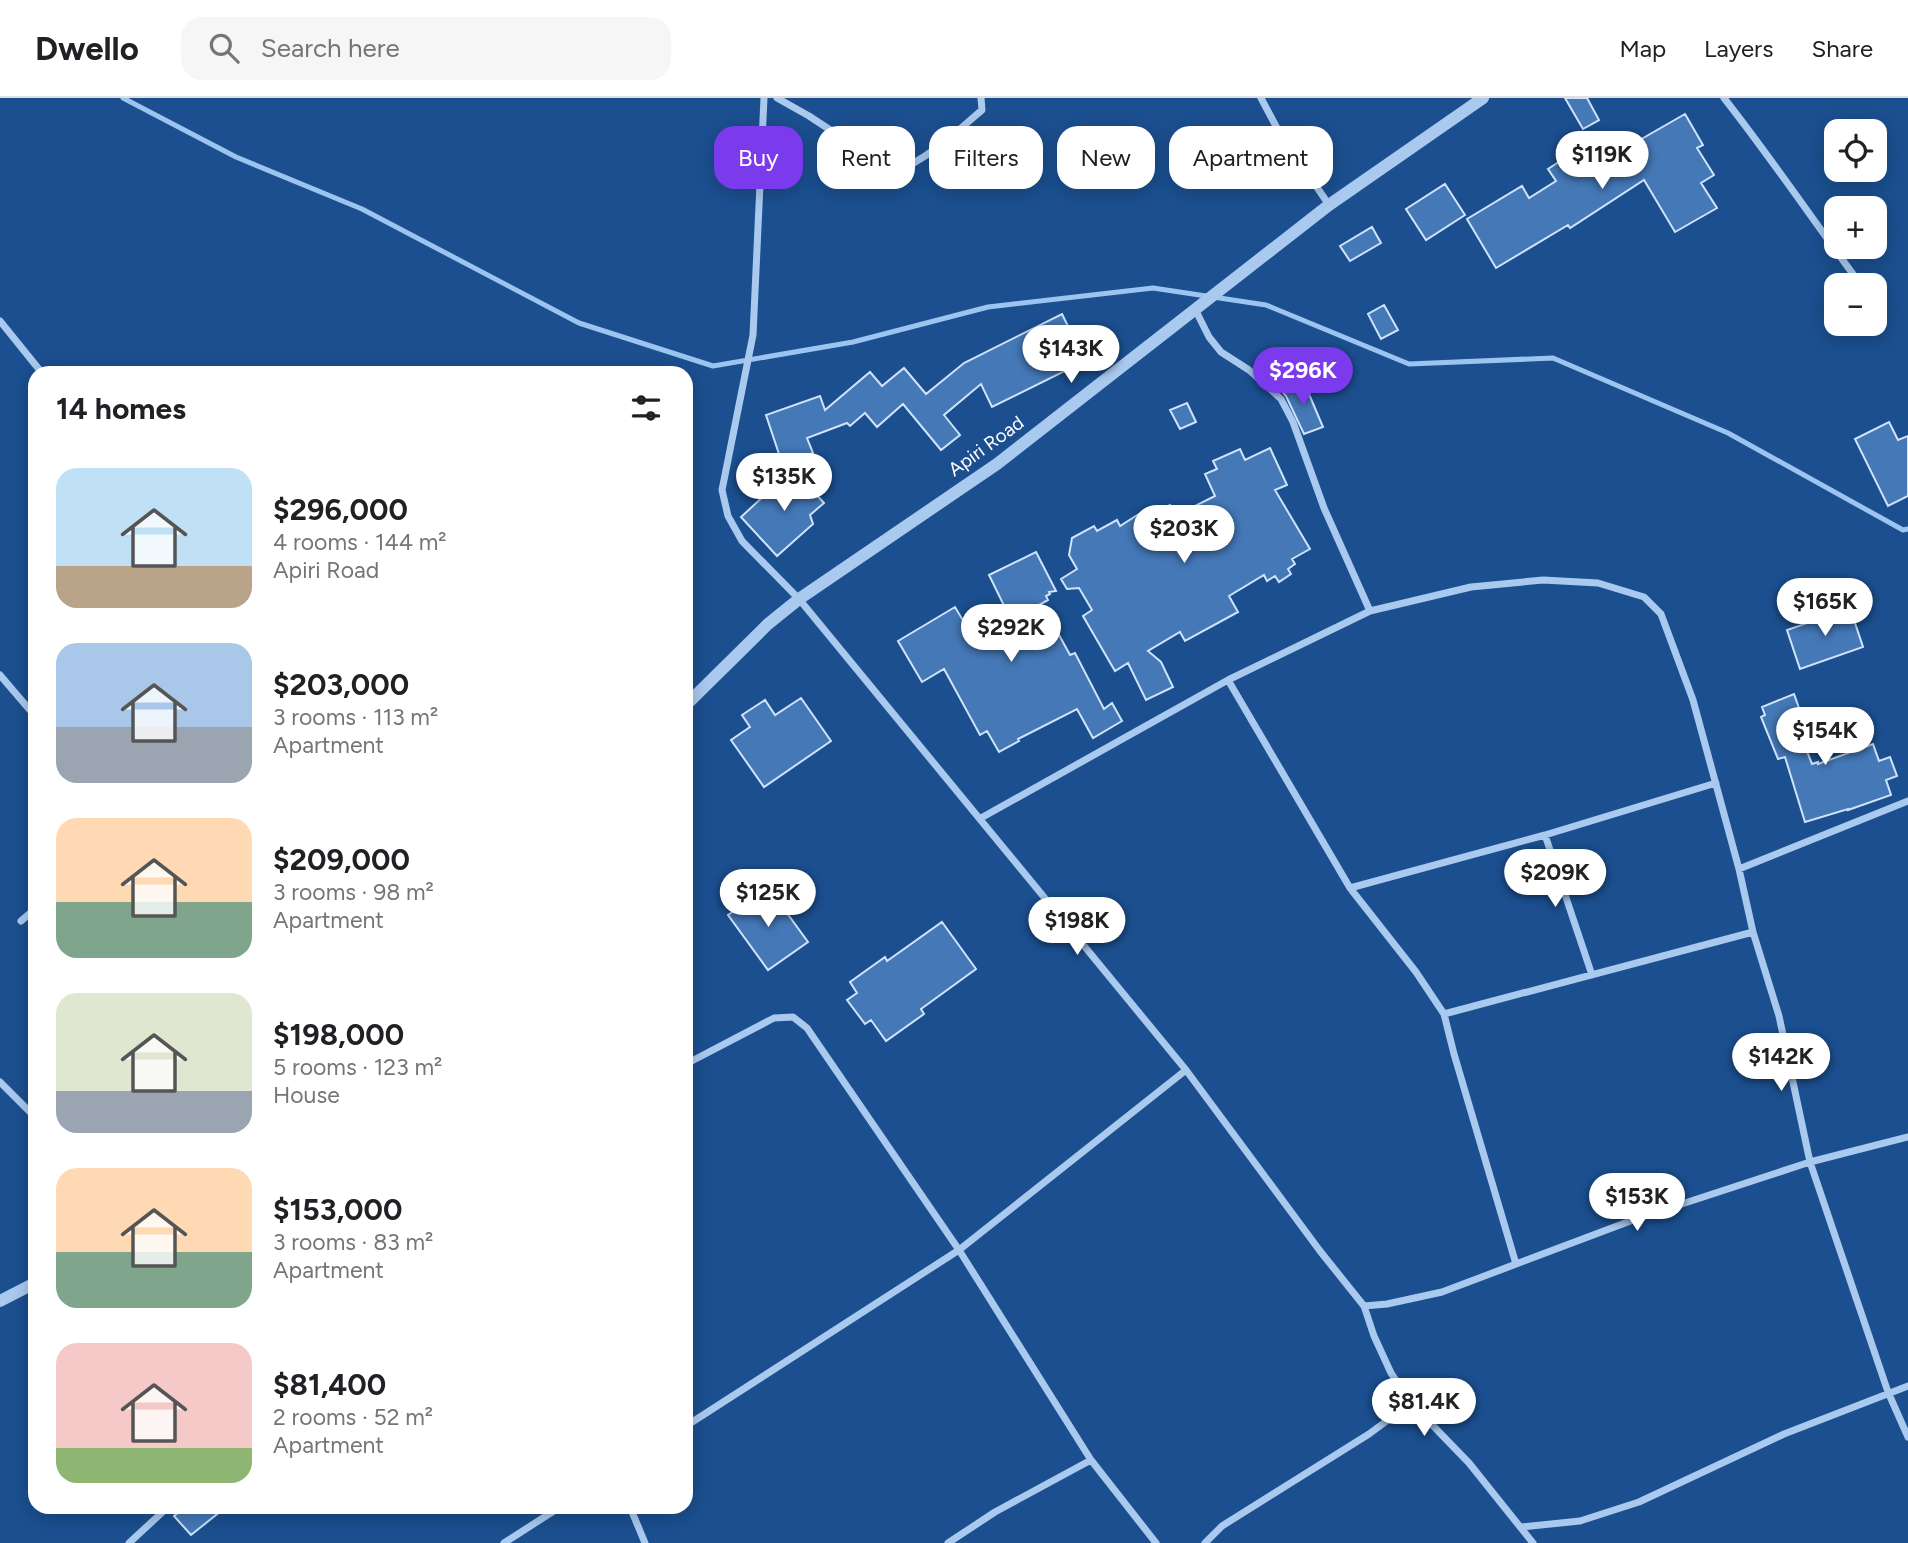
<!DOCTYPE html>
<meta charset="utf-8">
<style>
:root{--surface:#fff;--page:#f6f6f6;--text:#202124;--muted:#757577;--line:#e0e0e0;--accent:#7c3aed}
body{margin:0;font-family:Figtree,sans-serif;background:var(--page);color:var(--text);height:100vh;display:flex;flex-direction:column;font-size:26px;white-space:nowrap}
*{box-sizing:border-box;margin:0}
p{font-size:23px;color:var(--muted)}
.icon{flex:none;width:38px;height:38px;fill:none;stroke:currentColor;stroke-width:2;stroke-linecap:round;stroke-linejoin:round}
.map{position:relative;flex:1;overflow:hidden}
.side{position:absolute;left:28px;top:268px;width:665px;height:1148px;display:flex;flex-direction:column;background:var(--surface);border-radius:21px;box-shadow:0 4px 18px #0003}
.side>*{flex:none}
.guide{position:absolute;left:714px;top:28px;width:665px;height:63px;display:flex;gap:14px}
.controls{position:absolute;left:1824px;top:21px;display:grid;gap:14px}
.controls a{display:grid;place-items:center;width:63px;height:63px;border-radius:14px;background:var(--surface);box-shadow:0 4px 18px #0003;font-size:35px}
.price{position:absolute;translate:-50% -60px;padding:0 16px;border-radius:24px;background:#fff;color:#222;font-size:23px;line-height:46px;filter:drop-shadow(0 2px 4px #0008)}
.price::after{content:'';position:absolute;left:50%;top:42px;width:21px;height:16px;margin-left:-10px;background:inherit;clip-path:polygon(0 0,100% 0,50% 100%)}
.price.active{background:var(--accent);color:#fff}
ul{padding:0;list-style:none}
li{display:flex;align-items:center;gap:21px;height:175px;padding:0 28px}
li span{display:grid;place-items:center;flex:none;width:196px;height:140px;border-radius:21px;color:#555}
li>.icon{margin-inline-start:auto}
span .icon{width:84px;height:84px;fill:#fffc;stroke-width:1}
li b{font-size:30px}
h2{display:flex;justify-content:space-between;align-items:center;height:84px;padding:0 28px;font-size:30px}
.pill{padding:0 24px;border-radius:21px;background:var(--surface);box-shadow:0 4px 18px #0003;font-size:24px;line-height:63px}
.pill.active{background:var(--accent);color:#fff}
header{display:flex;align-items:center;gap:42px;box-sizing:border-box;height:98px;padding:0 35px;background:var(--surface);border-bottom:2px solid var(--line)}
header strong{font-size:33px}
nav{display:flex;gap:38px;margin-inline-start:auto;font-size:24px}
.search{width:490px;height:63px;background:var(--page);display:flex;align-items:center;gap:18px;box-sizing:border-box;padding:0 24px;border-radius:21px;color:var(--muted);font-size:26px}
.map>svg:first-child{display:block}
</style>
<header>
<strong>Dwello</strong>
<div class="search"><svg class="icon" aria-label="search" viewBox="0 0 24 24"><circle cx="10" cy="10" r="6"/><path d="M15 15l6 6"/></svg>Search here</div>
<nav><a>Map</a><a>Layers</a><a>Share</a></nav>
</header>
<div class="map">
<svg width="1908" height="1445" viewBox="0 0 1908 1445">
<rect width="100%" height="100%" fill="#1b4f8f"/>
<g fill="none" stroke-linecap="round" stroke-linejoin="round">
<path stroke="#9cc4f0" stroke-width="5" d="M123,0L236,59L362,111L579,225L713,268L853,244L988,209L1153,190L1266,207L1409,266L1553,260L1728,335L1903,432L1908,431"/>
</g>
<path fill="#4478b7" stroke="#cfe3fa" stroke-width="2" d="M1565,0H1587L1599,22L1583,31Z
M1685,16L1703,47L1697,50L1714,77L1701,85L1717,110L1675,134L1644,82L1570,130L1568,127L1496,170L1467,121L1522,88L1529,100L1556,83L1548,71L1576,53L1584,66L1612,47L1617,55Z
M1445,86L1465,117L1426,142L1406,111Z
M1372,129L1381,145L1350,163L1340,148Z
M1384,207L1398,232L1381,241L1368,216Z
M1062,216L1085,263L992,309L981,286L944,317L960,337L941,352L903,306L877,329L865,315L850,328L847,325L807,340L813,355L782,365L766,317L820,298L825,312L870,274L882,288L904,270L926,296L964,265Z
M1303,282L1323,329L1304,336L1286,298L1281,292Z
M1187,305L1196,324L1180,331L1170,312Z
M1889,324L1898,342L1908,338V398L1888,408L1855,341Z
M1270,350L1287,387L1275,392L1310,451L1292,461L1295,466L1288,471L1291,476L1279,484L1275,478L1267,483L1264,477L1229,498L1238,514L1185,543L1180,534L1148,553L1161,564L1173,589L1146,602L1128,565L1115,573L1083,518L1092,512L1079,490L1067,491L1061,481L1077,471L1069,457L1072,440L1094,428L1097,433L1117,422L1120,428L1142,414L1148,422L1170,407L1177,417L1215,398L1205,376L1217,371L1213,363L1240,351L1245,362Z
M793,371L824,405L810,417L813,426L777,458L741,419Z
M1036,454L1056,493L1049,494L1050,496L1046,498L1048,502L1037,508L1051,538L1058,535L1070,557L1075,555L1104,611L1112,605L1122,623L1093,640L1077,611L1018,641L1019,643L999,654L987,633L980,637L944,571L922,584L898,543L955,509L980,551L1016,532L989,477Z
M1850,510L1863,549L1800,571L1787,532Z
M1794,596L1808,635L1801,638L1812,666L1818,664V666L1873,646L1879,663L1890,659L1897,678L1886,682L1891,697L1848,712V711L1805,724L1785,659L1778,661L1761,619L1765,617L1762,609Z
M801,600L831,643L764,689L731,642L750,629L742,617L765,602L775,617Z
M768,789L808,844L768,872L728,817Z
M942,824L976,871L921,911L924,916L886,943L871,922L865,926L847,902L857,895L850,884L885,859L887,863Z
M185,1409H226L191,1437L174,1418Z"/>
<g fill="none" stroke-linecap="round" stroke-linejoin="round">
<path stroke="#a9c9ee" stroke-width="7" d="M764,0L753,237L722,392L728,418L742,443L799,501L1186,972L1320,1153L1364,1208L1374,1238L1391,1275L1411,1305L1469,1365L1533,1445
M777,0L809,18L894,74C924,64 958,33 982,12L981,0
M1261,0L1278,32L1329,107
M1724,0C1772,61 1815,125 1861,187
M1195,211L1209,239L1221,254L1249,272L1281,301L1293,324L1324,410L1370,513
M0,223L42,275
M0,577L35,618
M1228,582L1350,790L1416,874L1444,916L1454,956L1516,1166
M981,720L1228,582L1370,513L1471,489L1543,482L1598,485L1644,499L1661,516L1693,602L1739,771L1753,834L1779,918L1810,1064L1888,1294L1908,1339
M1545,737L1592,877
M1739,771L1908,703
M1350,790L1545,737L1716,685
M21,823L35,811
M1444,916L1753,834
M686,966L774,920L793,919L807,930L959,1152L1091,1362L1156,1445
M0,984L35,1019
M1364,1208L1387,1206L1442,1194L1633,1122L1810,1064L1908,1039
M686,1328L959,1152L1186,972
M630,1409L645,1445
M1521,1429L1580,1423L1639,1404L1784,1336L1908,1288
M129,1445L168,1409
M504,1445L560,1409
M948,1445L995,1414L1091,1362
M1205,1445L1222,1428L1369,1336L1411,1305"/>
<path stroke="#a9c9ee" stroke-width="12" d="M686,607L768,526L799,501L997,366L1329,107L1483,0
M0,1203L35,1185"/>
</g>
<g text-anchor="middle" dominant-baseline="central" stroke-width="7" stroke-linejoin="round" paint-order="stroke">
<g font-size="19" fill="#fff" stroke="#1b4f8f">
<text transform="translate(986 348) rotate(-36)">Apiri Road</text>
</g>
</g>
</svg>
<div class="controls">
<a><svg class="icon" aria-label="locate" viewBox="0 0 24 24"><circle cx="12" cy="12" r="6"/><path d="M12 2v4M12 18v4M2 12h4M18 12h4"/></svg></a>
<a>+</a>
<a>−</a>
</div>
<b class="price" style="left:1602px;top:93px">$119K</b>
<b class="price" style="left:1071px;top:287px">$143K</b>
<b class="price active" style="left:1303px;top:309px">$296K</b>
<b class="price" style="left:784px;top:415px">$135K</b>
<b class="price" style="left:1184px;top:467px">$203K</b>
<b class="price" style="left:1825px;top:540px">$165K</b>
<b class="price" style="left:1011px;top:566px">$292K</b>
<b class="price" style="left:1825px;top:669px">$154K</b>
<b class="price" style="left:1555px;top:811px">$209K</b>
<b class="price" style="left:768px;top:831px">$125K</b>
<b class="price" style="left:1077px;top:859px">$198K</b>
<b class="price" style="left:1781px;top:995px">$142K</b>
<b class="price" style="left:1637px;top:1135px">$153K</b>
<b class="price" style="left:1424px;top:1340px">$81.4K</b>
<div class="guide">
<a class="pill active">Buy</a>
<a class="pill">Rent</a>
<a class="pill">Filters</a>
<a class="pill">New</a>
<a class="pill">Apartment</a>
</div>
<section class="side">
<h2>14 homes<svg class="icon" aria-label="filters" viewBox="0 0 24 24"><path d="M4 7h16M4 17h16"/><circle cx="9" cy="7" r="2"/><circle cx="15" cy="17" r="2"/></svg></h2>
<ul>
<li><span style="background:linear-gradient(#bfe0f5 70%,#b9a48a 0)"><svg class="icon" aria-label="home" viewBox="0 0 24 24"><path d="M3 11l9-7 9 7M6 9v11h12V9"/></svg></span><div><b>$296,000</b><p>4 rooms · 144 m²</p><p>Apiri Road</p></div></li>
<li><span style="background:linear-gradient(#a9c7e8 60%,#9aa5b1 0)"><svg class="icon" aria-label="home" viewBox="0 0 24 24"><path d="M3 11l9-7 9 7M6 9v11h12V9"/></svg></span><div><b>$203,000</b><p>3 rooms · 113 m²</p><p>Apartment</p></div></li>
<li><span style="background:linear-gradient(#ffd9b3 60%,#7fa58c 0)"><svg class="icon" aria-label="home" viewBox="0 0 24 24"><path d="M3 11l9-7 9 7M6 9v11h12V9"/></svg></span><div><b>$209,000</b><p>3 rooms · 98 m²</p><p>Apartment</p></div></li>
<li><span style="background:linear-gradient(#dfe7d0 70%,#9aa5b1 0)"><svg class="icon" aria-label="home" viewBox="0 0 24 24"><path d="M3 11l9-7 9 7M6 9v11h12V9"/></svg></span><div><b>$198,000</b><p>5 rooms · 123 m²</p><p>House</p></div></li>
<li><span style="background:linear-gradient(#ffd9b3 60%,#7fa58c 0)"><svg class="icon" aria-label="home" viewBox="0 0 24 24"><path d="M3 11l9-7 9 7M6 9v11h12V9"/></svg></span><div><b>$153,000</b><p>3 rooms · 83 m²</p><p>Apartment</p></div></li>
<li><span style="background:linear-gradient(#f6c9c9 75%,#8fb573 0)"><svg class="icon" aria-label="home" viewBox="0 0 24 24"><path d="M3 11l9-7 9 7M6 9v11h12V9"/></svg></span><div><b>$81,400</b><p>2 rooms · 52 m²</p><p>Apartment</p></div></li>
</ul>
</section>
</div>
